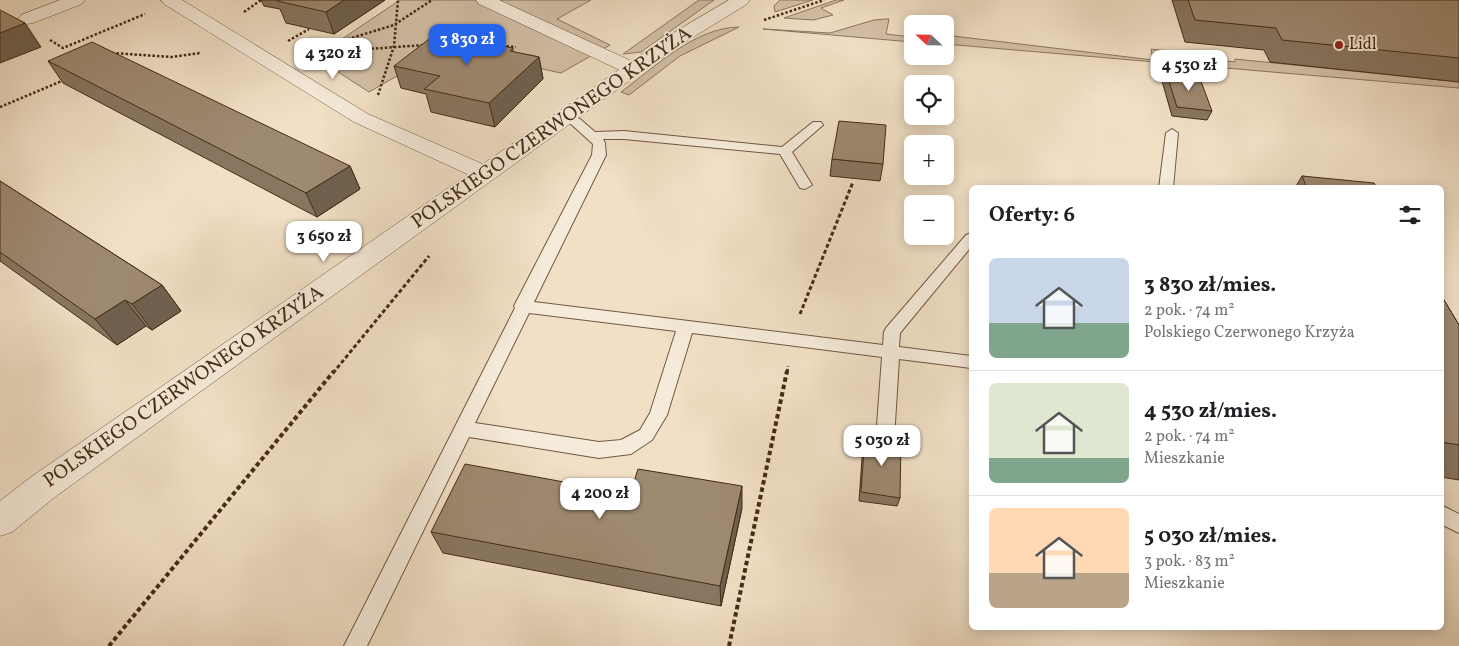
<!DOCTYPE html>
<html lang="pl">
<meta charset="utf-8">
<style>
:root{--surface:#fff;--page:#f6f6f6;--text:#202124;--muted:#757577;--line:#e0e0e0;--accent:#2563eb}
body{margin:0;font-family:Vollkorn,serif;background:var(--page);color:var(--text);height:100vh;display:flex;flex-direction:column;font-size:19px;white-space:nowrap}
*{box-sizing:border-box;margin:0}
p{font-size:16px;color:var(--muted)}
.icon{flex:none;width:28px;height:28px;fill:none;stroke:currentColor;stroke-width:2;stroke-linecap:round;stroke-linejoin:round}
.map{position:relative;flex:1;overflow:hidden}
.panel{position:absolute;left:969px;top:185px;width:475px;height:445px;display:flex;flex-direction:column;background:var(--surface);border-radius:8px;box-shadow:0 2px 12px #0003}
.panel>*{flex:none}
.needle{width:32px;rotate:292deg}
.tools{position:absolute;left:904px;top:15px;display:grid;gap:10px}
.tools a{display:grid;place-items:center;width:50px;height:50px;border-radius:8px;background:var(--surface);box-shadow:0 2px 12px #0003;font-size:25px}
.price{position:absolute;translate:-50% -42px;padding:0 11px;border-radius:10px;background:#fff;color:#222;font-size:16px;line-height:32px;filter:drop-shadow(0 1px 2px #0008)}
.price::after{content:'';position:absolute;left:50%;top:30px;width:15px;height:11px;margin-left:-8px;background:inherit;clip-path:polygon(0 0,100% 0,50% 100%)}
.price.on{background:var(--accent);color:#fff}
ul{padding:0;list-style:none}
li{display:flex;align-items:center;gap:15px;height:125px;padding:0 20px}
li+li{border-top:1px solid var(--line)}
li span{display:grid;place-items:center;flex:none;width:140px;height:100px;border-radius:8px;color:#555}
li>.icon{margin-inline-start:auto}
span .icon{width:60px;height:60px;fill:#fffc;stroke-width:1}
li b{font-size:21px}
h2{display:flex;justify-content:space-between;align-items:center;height:60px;padding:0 20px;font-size:21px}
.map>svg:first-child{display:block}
</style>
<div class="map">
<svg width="1459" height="646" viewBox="0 0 1459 646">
<rect width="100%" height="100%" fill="#f1e0c6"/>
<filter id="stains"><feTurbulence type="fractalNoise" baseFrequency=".004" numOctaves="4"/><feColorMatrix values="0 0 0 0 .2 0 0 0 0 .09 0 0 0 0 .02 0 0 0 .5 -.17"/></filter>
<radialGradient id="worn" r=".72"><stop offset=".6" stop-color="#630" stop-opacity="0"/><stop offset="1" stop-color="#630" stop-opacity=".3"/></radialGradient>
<path fill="#d4c1a8" stroke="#8c765e" d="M400,0H591L557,19L610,45L561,73L446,48L369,92L315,57Z
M699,0H714L641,52L623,54Z
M780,0H813L775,12L774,6Z
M836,0H844L821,8L833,15L813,20L784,18Z
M885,19H889L886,34L912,37V42L763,29L830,33L874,20Z
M739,27L680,56L629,95L621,92C655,67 694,28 739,27Z
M945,35L1153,60L1151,49L1201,55L1202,58L1235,62V59L1459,82V88L945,44Z"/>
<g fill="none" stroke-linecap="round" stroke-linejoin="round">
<g stroke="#705841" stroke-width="2">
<path id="service" d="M564,113L580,119L595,132L624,131L782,147L813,122H821L823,125L792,152L812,185L805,189L800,188L780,154L624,139H603L605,143L606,155L534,302L883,345L884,332L886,328L966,235L971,233V247L900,333L899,347L971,356V368L899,359L894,439L892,444L885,447L878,444L876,439L882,357L692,333L667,415L652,440L631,454L599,458L469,437L367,646H344L515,308L514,306L592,155L593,144L572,125L558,117ZM529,313L676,331L650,413L640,430L621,440L599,442L475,423Z
M1172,129L1178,133L1173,188H1159L1166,133Z
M1441,505L1459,514V533L1441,524Z"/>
</g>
<g stroke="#705841" stroke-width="1">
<path id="minor" d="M60,0H85L82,4L33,23L27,24L21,23L18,19L21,15Z
M161,0H182L368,114L494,169L497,174L494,179L486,181L478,179L354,122L164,4Z
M476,0H499L640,65L643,69L640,73L633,75L626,73L479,4Z"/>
</g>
<g stroke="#705841" stroke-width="1">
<path id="tertiary" d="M729,0H750L747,4L682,44L640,73L55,497L12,532L0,536V501L31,477L626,65L668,36Z"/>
</g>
<path stroke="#452b15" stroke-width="2.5" stroke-dasharray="2.5 2" stroke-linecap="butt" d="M244,12L261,0
M764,20L824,0
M50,40L63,48L145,14
M288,41L309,29
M502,46L516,47
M309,51L394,25L432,0
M112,53L172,57L200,53
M313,53L424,45
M378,95L394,46L398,0
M0,107L64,80"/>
<path stroke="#452b15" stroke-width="3" stroke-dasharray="4 2.5" stroke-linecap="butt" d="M800,314L853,182
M333,373L429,256
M787,373L788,366"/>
<path stroke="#452b15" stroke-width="4" stroke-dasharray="4.5 3" stroke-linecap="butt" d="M109,646L334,371
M729,646L787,371"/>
<use href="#service" fill="#f6ebda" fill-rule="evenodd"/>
<use href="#minor" fill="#f6ebda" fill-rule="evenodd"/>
<use href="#tertiary" fill="#f6ebda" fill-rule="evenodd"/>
</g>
<path fill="#887661" stroke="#452b15" d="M261,0H385L334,34L286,23L280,9L264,6Z
M1172,0H1459V82L1270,62L1264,50L1185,42Z
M513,48V52L539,57L543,79L495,127L431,112L426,94L401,88L394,66Z
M48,61L350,166L360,189L317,217L63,83Z
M1166,72L1212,111L1207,120L1172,116L1162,81Z
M832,159L883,164L880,181L830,176Z
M1302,176L1377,188H1295Z
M0,181L162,285L181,311L152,330L146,326L117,345L0,261Z
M1441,295L1459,325V480L1441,477Z
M865,435L900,498L897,506L859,501L863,444Z
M630,494L742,508L721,606L443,553L431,532Z"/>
<path fill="#6f604f" stroke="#452b15" d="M344,0H385L334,34L326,12Z
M25,23L41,47L0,63V33Z
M539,57L543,79L495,127L489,103Z
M350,166L360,189L317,217L306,193Z
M162,285L181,311L152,330L132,304Z
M125,300L146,326L117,345L95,319Z
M742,486V508L721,606L720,586Z"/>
<path fill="#9e8971" stroke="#452b15" d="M279,0H344L326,12L277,1Z
M1188,0H1459V58L1282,40L1276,28L1195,20Z
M0,10L25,23L0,33Z
M437,33L513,48L510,51L539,57L489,103L424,89L440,76L394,66Z
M92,42L350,166L306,193L48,61Z
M1166,72L1199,76L1212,111L1177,107Z
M839,121L886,125L883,164L832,159Z
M1302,176L1374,183L1377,188H1307Z
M0,181L162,285L132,304L125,300L95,319L0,252Z
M1441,295L1459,325V445L1441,442Z
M865,435L887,440L901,439L900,498L861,492Z
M465,464L630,494L638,469L742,486L720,586L431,532Z"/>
<circle fill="#8f2418" stroke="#f6ebda" stroke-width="2" cx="1339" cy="45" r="5"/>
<g text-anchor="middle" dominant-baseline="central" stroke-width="4" stroke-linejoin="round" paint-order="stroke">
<g font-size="16" fill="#452b15" stroke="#f6ebda" text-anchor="start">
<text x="1349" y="45">Lidl</text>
</g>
<g font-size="20" fill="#452b15" stroke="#f6ebda">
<text transform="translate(552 128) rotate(-35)">POLSKIEGO CZERWONEGO KRZYŻA</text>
<text transform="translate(184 387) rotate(-35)">POLSKIEGO CZERWONEGO KRZYŻA</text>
</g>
</g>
<rect width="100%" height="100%" filter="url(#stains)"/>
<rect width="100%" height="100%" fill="url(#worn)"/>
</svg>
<div class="tools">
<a><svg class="needle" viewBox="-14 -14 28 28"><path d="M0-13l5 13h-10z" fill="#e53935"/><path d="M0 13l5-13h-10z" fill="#757577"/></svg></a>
<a><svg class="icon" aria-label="locate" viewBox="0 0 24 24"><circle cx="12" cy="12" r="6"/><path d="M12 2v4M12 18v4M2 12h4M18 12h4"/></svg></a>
<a>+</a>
<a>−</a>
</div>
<b class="price on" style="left:467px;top:66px">3 830 zł</b>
<b class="price" style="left:333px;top:80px">4 320 zł</b>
<b class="price" style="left:1189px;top:92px">4 530 zł</b>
<b class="price" style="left:324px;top:263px">3 650 zł</b>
<b class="price" style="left:882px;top:467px">5 030 zł</b>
<b class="price" style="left:600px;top:520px">4 200 zł</b>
<section class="panel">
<h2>Oferty: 6<svg class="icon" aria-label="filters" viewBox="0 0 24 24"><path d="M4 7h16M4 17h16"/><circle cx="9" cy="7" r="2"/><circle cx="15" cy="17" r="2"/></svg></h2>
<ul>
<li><span style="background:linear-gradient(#c9d6e8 65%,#7fa58c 0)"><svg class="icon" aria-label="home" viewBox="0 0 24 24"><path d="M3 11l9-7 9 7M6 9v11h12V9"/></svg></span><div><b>3 830 zł/mies.</b><p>2 pok. · 74 m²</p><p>Polskiego Czerwonego Krzyża</p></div></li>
<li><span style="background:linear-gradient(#dfe7d0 75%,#7fa58c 0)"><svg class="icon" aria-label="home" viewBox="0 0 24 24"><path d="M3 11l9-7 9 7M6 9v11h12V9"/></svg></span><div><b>4 530 zł/mies.</b><p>2 pok. · 74 m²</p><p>Mieszkanie</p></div></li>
<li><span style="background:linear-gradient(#ffd9b3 65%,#b9a48a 0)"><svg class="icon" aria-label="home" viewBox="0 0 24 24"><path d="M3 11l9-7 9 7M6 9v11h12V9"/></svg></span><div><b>5 030 zł/mies.</b><p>3 pok. · 83 m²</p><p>Mieszkanie</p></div></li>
</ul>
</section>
</div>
